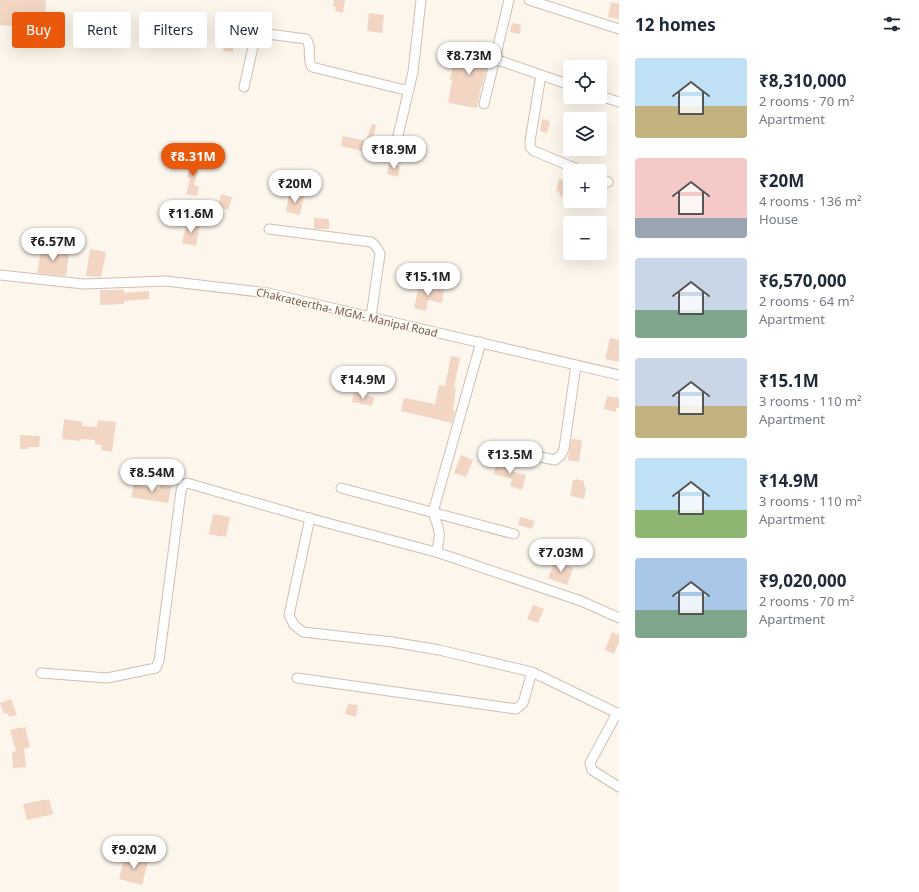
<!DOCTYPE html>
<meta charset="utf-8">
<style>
:root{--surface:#fff;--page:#f2f2f3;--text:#1f2937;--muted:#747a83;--accent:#ea580c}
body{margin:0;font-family:"Noto Sans",sans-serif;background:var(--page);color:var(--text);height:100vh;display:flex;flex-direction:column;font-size:15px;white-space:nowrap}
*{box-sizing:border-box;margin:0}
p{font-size:13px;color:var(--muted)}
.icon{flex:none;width:22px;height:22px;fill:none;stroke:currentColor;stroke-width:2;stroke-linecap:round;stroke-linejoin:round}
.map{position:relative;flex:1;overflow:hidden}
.drawer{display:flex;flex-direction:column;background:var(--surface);width:300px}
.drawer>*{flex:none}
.hud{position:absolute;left:12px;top:12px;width:380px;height:36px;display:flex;gap:8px}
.controls{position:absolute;left:563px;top:60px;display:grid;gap:8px}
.controls a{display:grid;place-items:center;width:44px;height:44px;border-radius:4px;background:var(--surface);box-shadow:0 4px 16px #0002;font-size:20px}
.price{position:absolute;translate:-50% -34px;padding:0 9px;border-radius:14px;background:#fff;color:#222;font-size:13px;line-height:26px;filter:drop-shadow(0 1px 2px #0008)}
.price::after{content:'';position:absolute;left:50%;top:24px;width:12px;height:9px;margin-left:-6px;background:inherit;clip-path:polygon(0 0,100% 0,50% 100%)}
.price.selected{background:var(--accent);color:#fff}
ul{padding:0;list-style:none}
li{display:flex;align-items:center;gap:12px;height:100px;padding:0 16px}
li span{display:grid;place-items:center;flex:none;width:112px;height:80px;border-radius:4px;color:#555}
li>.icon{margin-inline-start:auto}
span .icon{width:48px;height:48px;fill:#fffc;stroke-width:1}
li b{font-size:17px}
h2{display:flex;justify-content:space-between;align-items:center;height:48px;padding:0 16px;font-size:17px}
.pill{padding:0 14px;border-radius:4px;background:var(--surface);box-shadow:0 4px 16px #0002;font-size:14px;line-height:36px}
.pill.selected{background:var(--accent);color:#fff}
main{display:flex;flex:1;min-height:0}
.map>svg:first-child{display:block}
</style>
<main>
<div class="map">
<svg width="619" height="892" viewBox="0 0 619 892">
<rect width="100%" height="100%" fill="#fdf6ec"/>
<path fill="#f3d5c3" d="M0,0H46L44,29L0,25Z
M334,0H345L343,13L335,11L336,7H333Z
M611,2L619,4V19L608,17Z
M369,13L384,15L382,33L367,31Z
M512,23L521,25L520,34L510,32Z
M226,30L236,31L233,52L223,51Z
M476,41L492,44L482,86H481L477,108L448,103L452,80H450L455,54L473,58Z
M542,119L550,121L547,133L540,131Z
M372,124L376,125L370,153L341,146L343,136L366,141Z
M193,156L201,158L194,185L199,187L197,196L186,194L190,178H187Z
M389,164L400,166L398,177L387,174Z
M559,179L570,181V198L559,196L560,192L556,191Z
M289,193L304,196L300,215L286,212Z
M221,194L232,197L228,210L218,207Z
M314,218L329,219V229H314Z
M187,222L200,225L196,246L182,243Z
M42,244L54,246V251L69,253L66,276L37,273Z
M90,249L106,252L101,277L86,276Z
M419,286L436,290V289L444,290L442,303L428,300L426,311L414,308Z
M100,290H124V293L149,291V299L124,301V304L100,305Z
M610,338L619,340V362L605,359Z
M451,356L460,358L454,387L456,388L453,410H455L452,423L401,411L404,398L435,404L439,385L445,386Z
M354,393L374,397L372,406L352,402Z
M607,396L619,398V408H616V412L604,409Z
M64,419L83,422L82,426L97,427L98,420L116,422L112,452L101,450L102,445L95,444V440L80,439V441L62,439Z
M20,435L40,436L39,447H28V449H20Z
M571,439L582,440L579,462L568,460Z
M461,455L473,460L466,477L454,473Z
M497,461L508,463L507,470L526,475L522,490L510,486L512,479L494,474Z
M576,479L584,481V486L586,488L584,499L570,496L573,480H576Z
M134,484L159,489L160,485L171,487L168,503L131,497Z
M213,514L230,517L226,537L209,534Z
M520,517L535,521L532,529L518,525Z
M555,561L573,568L567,585L548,578Z
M533,605L544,609L538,623L527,619Z
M612,632L619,635V642L614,654L605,650Z
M11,699L17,715L9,717L8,713L4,714L0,703Z
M348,704L358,705L356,717L345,714Z
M25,727L30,747L24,749L26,767L13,768L12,752L16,751L10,730Z
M49,799L53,814L27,820L23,804Z
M125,856L148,862L142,885L119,879Z"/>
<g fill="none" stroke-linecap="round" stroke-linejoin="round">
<g stroke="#d1beb0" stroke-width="11">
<path id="minor" d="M529,0L619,29
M495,59L570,85
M541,75L530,141V147L534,151L582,171
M244,87L255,38L261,33L306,39C313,47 306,59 312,67L409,91
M600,96L619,102
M484,104L509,0
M393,157L413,72L421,0
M600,178L608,182
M269,229L371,242C376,245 378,248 380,254L371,317
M0,275L84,284L166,281L268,293L619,375
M492,447L555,460L561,455L564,449L576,365
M341,488L514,534
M310,518L289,615L294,625L303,632L392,642L439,650L532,672L619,714
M436,552C442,533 439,530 433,512L481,342
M41,673L107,678L156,668L159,661L181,491L183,485L187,483L305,517L439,553L581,601L619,618
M297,678L516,709L523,703L532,672
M617,713L590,763L592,770L619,787"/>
</g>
<use href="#minor" stroke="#fff" stroke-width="9"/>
</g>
<g text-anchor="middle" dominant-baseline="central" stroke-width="3" stroke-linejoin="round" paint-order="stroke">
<g font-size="11" fill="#7a5c4d" stroke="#fffaf3">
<text transform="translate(347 312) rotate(13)">Chakrateertha- MGM- Manipal Road</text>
</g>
</g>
</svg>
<div class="controls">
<a><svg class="icon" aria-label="locate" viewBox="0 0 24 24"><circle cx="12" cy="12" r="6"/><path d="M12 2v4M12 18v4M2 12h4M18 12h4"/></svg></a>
<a><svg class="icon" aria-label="layers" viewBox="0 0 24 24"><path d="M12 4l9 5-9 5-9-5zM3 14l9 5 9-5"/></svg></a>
<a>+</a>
<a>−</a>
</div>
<b class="price" style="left:469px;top:76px">₹8.73M</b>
<b class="price" style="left:394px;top:170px">₹18.9M</b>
<b class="price selected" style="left:193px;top:177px">₹8.31M</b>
<b class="price" style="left:295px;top:204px">₹20M</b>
<b class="price" style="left:191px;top:234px">₹11.6M</b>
<b class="price" style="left:53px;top:262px">₹6.57M</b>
<b class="price" style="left:428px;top:297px">₹15.1M</b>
<b class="price" style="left:363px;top:400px">₹14.9M</b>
<b class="price" style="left:510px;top:475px">₹13.5M</b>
<b class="price" style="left:152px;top:493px">₹8.54M</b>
<b class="price" style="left:561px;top:573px">₹7.03M</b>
<b class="price" style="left:134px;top:870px">₹9.02M</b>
<div class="hud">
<a class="pill selected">Buy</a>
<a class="pill">Rent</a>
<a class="pill">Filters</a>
<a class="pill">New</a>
</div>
</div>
<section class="drawer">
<h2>12 homes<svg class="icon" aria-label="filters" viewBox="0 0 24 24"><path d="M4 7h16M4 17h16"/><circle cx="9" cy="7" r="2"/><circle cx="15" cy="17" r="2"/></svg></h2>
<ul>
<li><span style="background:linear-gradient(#bfe0f5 60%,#c2b280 0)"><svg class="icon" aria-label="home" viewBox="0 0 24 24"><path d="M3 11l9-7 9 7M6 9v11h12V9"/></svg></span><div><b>₹8,310,000</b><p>2 rooms · 70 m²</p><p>Apartment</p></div></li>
<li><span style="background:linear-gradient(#f6c9c9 75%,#9aa5b1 0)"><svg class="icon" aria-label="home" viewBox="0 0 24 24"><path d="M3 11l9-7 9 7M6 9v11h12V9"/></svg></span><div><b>₹20M</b><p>4 rooms · 136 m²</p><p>House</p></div></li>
<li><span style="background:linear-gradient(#c9d6e8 65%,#7fa58c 0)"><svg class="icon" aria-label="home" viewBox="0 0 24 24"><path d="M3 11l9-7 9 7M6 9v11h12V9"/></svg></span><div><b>₹6,570,000</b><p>2 rooms · 64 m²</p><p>Apartment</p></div></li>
<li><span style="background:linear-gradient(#c9d6e8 60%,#c2b280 0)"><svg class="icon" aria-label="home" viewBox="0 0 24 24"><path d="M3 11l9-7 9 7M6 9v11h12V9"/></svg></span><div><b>₹15.1M</b><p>3 rooms · 110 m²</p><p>Apartment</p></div></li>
<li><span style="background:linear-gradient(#bfe0f5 65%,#8fb573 0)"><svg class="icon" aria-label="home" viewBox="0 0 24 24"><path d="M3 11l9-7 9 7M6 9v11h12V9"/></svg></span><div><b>₹14.9M</b><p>3 rooms · 110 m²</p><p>Apartment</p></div></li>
<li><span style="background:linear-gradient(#a9c7e8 65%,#7fa58c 0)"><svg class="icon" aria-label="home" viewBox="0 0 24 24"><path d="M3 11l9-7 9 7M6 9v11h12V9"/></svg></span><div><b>₹9,020,000</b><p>2 rooms · 70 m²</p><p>Apartment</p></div></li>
</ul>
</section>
</main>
